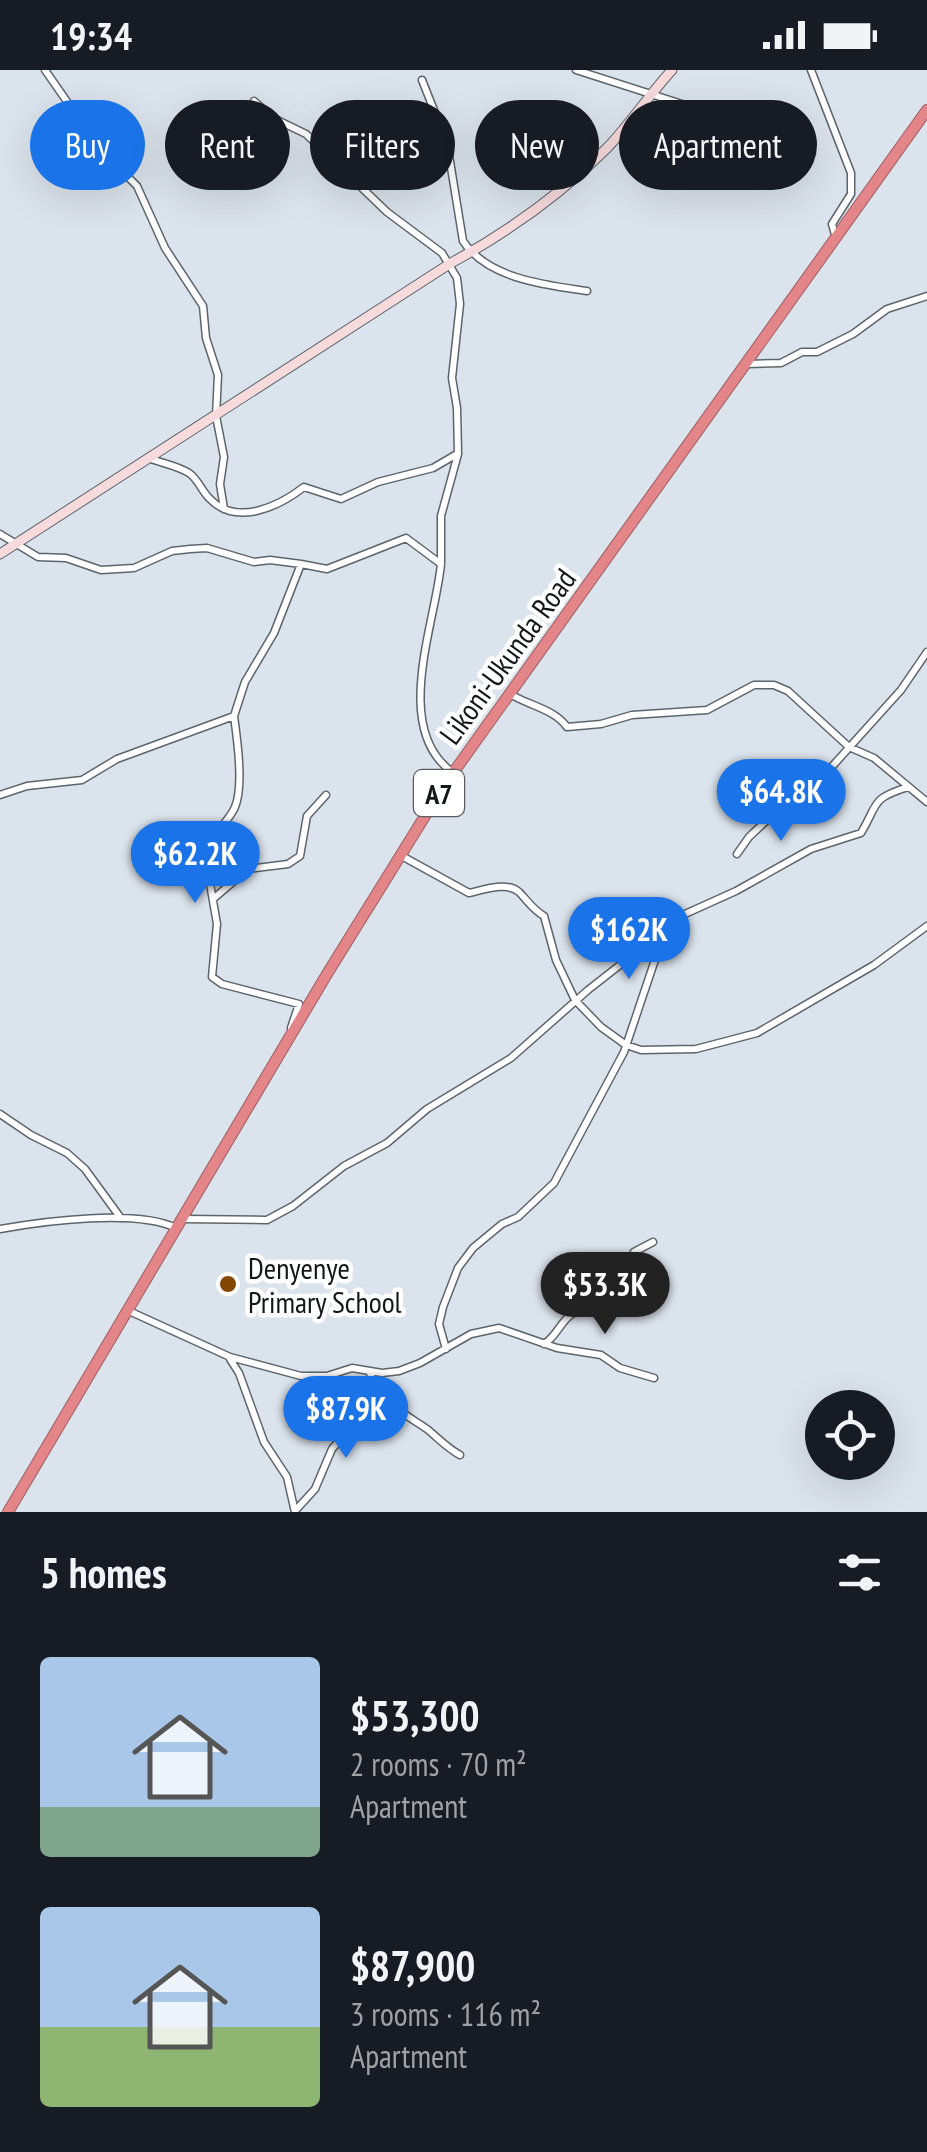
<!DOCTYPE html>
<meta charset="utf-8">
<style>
:root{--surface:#171b24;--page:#242831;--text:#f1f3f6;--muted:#9ea1a6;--accent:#1a73e8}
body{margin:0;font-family:"PT Sans Narrow",sans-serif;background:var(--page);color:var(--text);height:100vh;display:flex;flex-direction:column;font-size:38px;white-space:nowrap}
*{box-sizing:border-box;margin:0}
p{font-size:32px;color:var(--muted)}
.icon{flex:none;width:55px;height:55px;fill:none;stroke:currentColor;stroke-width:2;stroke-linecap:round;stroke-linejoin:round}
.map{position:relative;height:1442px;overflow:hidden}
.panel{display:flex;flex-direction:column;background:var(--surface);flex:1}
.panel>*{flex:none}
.hud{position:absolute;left:30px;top:30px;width:868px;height:90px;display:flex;gap:20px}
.fabs{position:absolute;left:805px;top:1320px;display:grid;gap:20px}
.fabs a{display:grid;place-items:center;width:90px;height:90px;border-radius:50%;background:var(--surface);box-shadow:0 10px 40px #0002;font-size:50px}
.price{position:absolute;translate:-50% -85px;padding:0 22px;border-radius:35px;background:var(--accent);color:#fff;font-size:32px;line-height:65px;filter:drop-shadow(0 2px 5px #0008)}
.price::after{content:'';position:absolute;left:50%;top:60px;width:30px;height:22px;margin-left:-15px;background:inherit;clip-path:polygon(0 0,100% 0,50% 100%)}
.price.on{background:#222;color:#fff}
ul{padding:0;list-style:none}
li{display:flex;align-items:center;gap:30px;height:250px;padding:0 40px}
li span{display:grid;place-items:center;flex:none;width:280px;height:200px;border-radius:10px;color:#555}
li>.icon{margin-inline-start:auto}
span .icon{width:120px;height:120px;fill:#fffc;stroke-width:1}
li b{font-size:42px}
h2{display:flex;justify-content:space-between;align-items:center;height:120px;padding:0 40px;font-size:42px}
.chip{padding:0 35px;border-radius:45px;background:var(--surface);box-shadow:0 10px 40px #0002;font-size:35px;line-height:90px}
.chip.on{background:var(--accent);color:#fff}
.status{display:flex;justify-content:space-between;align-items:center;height:70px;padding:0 50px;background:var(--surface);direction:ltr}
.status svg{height:28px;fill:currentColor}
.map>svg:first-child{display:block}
</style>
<div class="status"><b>19:34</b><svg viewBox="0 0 49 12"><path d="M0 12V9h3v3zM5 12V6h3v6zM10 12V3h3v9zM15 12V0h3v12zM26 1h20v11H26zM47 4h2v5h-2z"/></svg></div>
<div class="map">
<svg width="927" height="1442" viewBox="0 0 927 1442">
<rect width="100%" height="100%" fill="#dbe3ec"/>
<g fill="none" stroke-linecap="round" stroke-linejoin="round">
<g stroke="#5d656c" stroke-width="9">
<path id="street" d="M45,0L100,79L137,116L165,178L203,236L206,268L218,305L216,346L224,387L220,414L224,439
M576,0L794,70
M811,0L851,103V124L832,154L836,168
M422,10L447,73L463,171C488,209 546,215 587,221
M254,31L273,48L306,64L387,142L442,183L457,208L460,234L452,308L457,338L458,384L441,446V493
M747,294L781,293L802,282H817L853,264L887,239L927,226
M151,389C162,393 178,396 189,403C198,409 201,420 209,428C236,457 278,437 304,417L341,429L378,412L433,398L457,384
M0,464L38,487L66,488L101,500L134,498L172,481L190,479L207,478L254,492L270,490L301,494
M510,624C530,636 554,639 567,657L601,654L632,645L707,640L754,615H774L788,621L849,677L874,688L927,732
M234,646C237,668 244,716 235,737C228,754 208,766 205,785L217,854L212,907L222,914L299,934L291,958
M0,725L27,716L82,710L117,689L234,646L245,612L274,563L301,494L327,499L406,468L441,494C435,555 392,658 452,702
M737,784L749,767L787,731L810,721L901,620L927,582
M400,785L469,823C483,820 507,811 519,822C528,831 532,839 544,846L556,890L575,930L601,957L626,975L641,980L696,979L757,963L874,895L927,856
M213,829L248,799L288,794L300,786L307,746L326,725
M0,1044L31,1065L67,1083L85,1099L120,1147
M182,1149L267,1150L293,1136L344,1096L387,1073L427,1039L511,988L588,920L685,844L736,821L811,779L861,763C879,733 870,729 908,717
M0,1159C45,1151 136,1139 176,1158
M129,1241L230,1287L301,1306H327L352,1298L382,1303L399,1301L420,1293L471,1264L499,1258L557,1278L601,1285L620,1298L654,1308
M544,1274C557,1266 560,1252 572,1244C608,1219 618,1227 634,1182L653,1172
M446,1279L439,1254L443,1237L458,1198L473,1178L502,1154L518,1147L554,1113L624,982L664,863
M230,1289L239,1303L264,1372L287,1407L295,1442
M369,1301C382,1333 400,1341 427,1359C438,1368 447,1378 460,1385
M295,1441L315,1419L332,1379L381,1323"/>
</g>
<g stroke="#5d656c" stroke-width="11">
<path id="secondary" d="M0,484L451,193C508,162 561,124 607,78C630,54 649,25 672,0"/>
</g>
<g stroke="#9b5e62" stroke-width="12">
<path id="highway" d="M8,1442L327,904L443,717L927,40"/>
</g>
<use href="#street" stroke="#fff" stroke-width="6"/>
<use href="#secondary" stroke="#f7dadc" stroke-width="9"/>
<use href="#highway" stroke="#e48589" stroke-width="10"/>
</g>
<circle fill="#844605" stroke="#fff" stroke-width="4" cx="228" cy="1214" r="10"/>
<g text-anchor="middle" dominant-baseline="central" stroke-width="9" stroke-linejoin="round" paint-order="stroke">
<rect fill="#fff" stroke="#5a5d5f" stroke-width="2.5" x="414" y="700" width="50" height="46" rx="8"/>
<g font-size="28" font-weight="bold" fill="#14171a">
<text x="439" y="723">A7</text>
</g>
<g font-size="30" fill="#14171a" stroke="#fff">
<text transform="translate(507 586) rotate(-54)">Likoni-Ukunda Road</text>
</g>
<g font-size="30" fill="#14171a" stroke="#fff" text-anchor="start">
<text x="248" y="1197">Denyenye<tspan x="248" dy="34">Primary School</tspan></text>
</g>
</g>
</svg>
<div class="fabs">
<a><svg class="icon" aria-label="locate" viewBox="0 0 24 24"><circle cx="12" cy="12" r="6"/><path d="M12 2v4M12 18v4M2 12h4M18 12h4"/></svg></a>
</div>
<b class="price" style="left:781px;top:774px">$64.8K</b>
<b class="price" style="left:195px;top:836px">$62.2K</b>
<b class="price" style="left:629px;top:912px">$162K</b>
<b class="price on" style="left:605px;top:1267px">$53.3K</b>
<b class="price" style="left:346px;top:1391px">$87.9K</b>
<div class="hud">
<a class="chip on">Buy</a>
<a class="chip">Rent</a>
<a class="chip">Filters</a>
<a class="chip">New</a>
<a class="chip">Apartment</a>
</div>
</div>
<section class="panel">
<h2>5 homes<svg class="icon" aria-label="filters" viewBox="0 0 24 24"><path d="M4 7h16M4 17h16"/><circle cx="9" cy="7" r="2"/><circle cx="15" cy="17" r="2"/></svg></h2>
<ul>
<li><span style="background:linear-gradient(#a9c7e8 75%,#7fa58c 0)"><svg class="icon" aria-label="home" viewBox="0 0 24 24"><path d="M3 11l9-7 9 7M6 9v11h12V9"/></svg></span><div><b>$53,300</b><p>2 rooms · 70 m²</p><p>Apartment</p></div></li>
<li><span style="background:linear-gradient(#a9c7e8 60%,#8fb573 0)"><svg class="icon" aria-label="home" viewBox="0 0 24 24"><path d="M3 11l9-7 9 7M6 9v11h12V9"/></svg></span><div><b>$87,900</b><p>3 rooms · 116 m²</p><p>Apartment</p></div></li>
</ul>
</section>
